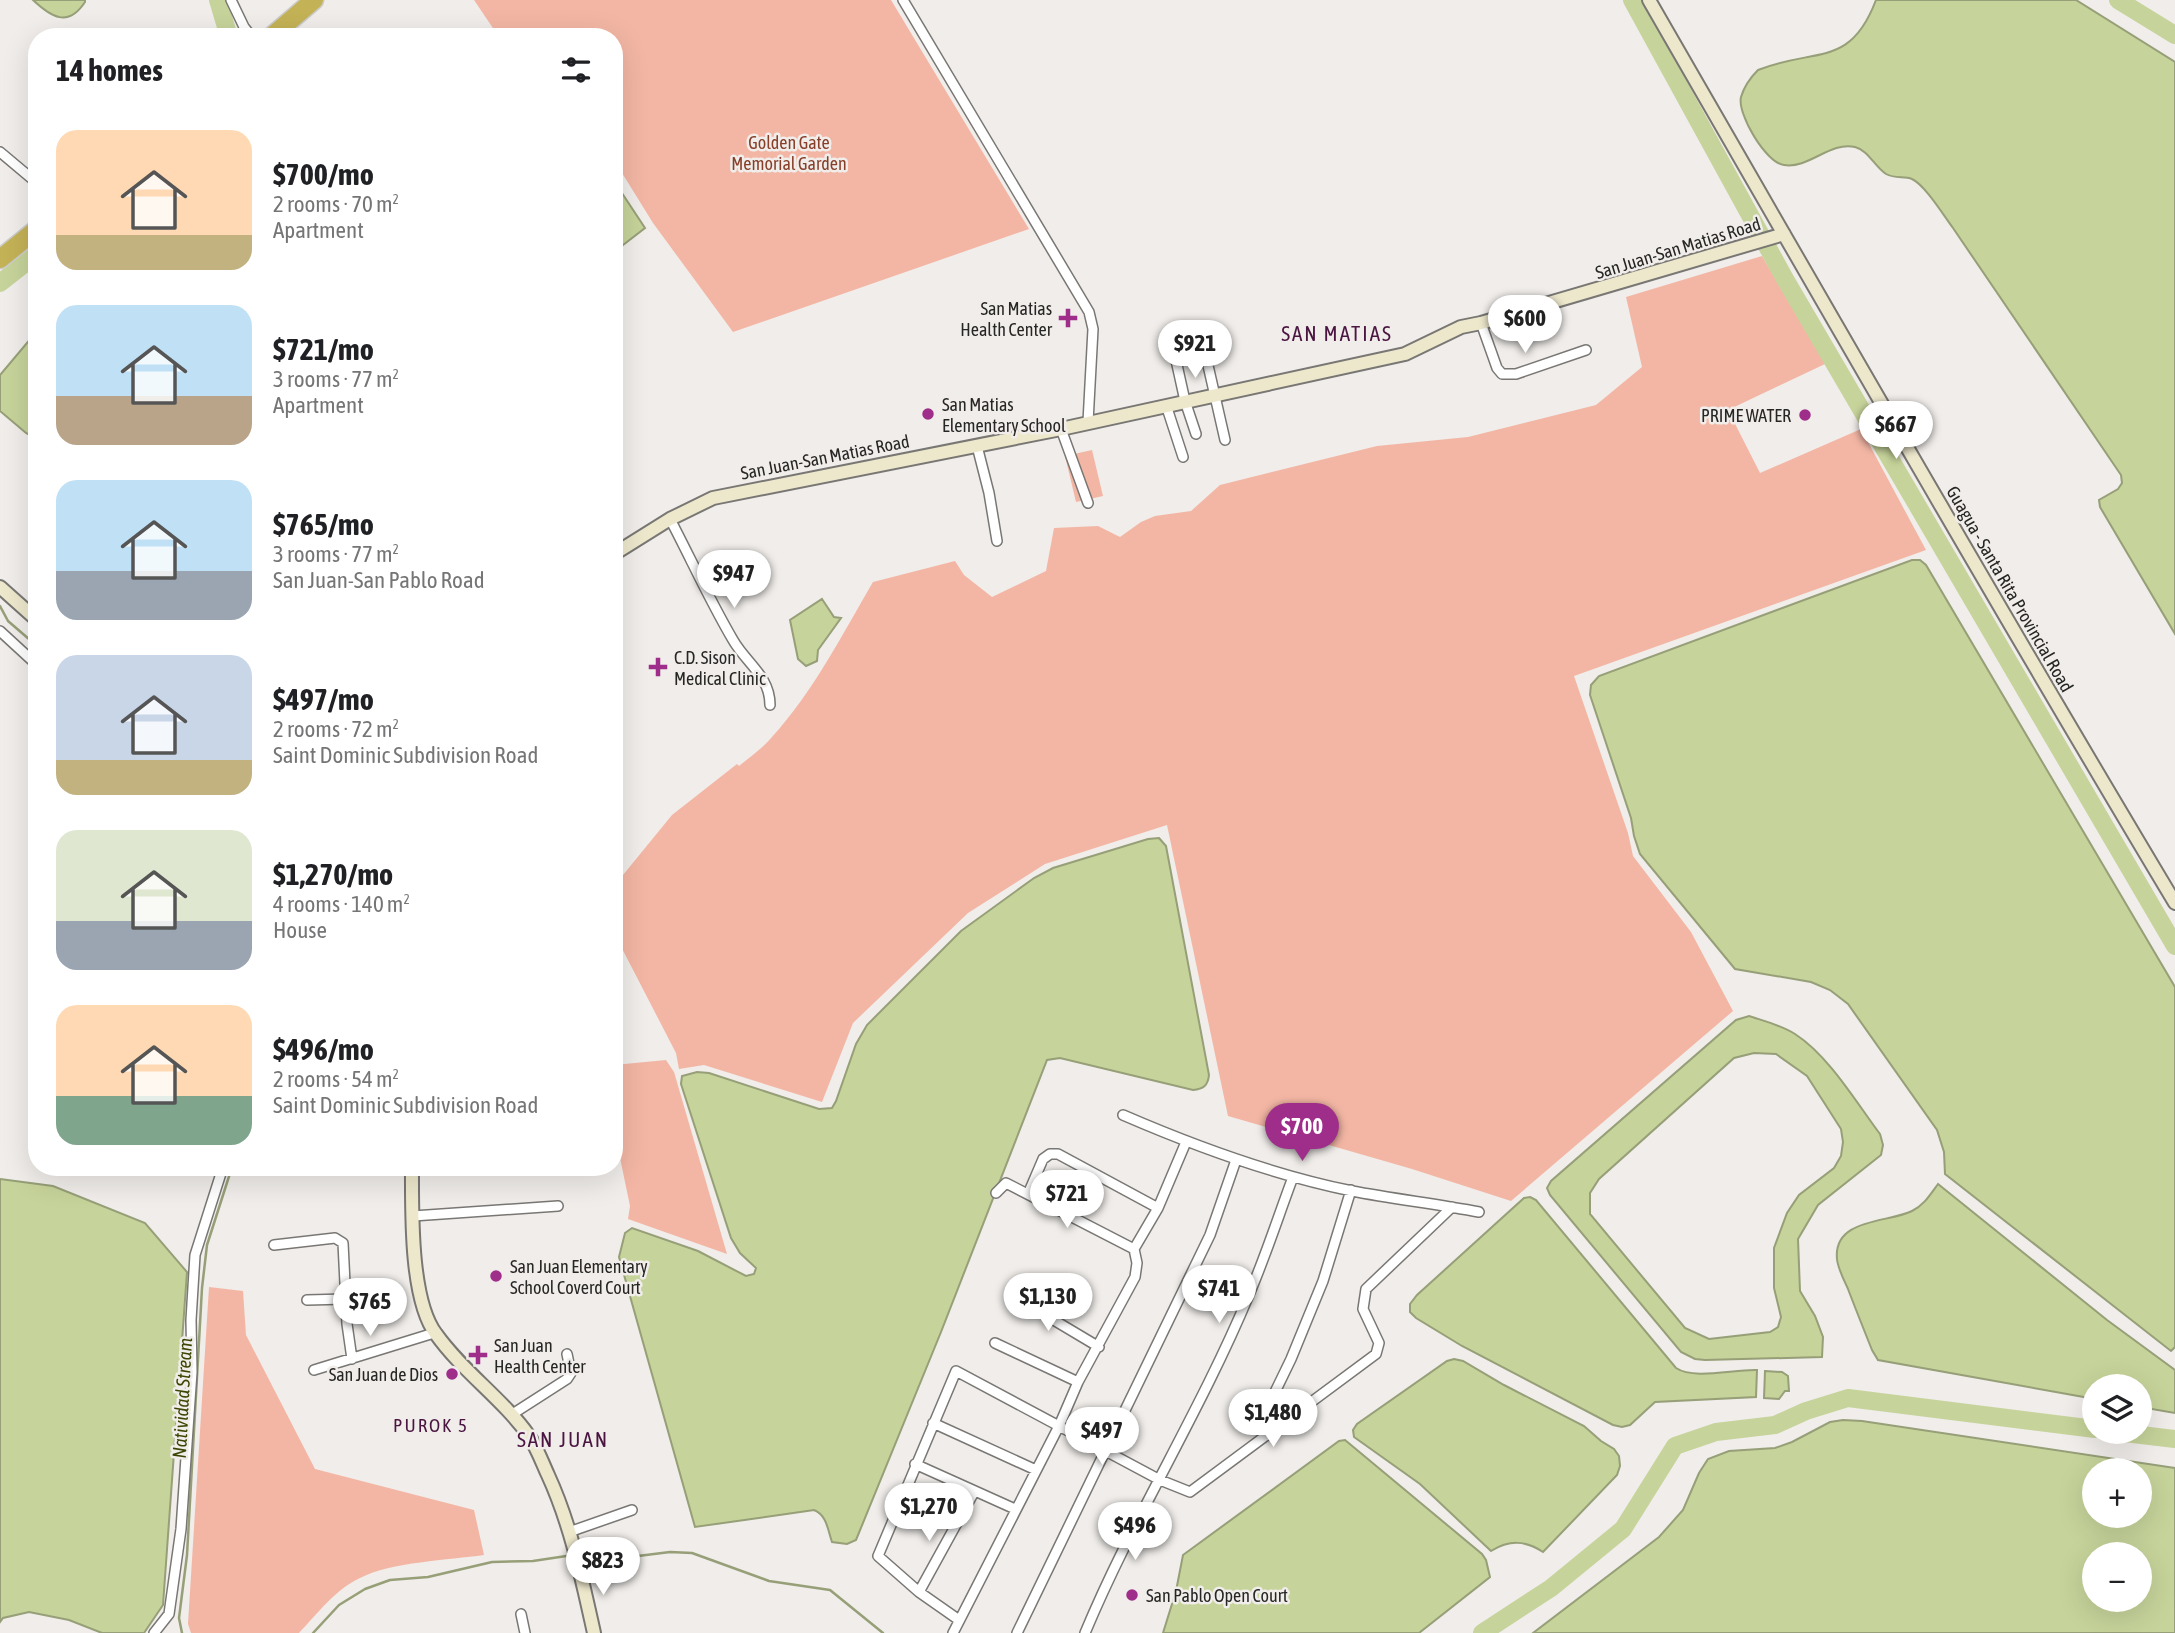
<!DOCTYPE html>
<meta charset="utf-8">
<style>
:root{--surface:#fff;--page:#f2f2f2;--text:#202124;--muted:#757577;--accent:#9f2e8b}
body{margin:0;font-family:"Asap Condensed",sans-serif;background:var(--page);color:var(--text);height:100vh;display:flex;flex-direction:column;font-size:26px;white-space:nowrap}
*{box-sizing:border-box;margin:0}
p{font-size:23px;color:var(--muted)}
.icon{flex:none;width:38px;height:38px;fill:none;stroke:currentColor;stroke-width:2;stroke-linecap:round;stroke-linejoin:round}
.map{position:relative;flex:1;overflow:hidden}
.details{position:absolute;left:28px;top:28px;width:595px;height:1148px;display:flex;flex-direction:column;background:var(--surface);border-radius:28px;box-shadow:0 7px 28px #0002}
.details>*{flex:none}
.fabs{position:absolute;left:2082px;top:1374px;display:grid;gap:14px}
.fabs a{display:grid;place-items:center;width:70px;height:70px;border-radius:50%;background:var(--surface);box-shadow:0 7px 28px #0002;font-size:35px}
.price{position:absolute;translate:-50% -60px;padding:0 16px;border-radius:24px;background:#fff;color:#222;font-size:23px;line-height:46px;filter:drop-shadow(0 2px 4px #0008)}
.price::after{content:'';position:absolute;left:50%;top:42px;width:21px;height:16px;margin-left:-10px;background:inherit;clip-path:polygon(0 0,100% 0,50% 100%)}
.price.selected{background:var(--accent);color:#fff}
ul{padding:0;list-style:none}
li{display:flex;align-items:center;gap:21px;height:175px;padding:0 28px}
li span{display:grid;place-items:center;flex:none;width:196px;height:140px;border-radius:21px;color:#555}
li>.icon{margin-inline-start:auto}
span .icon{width:84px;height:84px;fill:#fffc;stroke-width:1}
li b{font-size:30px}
h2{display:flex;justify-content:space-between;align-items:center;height:84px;padding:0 28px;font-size:30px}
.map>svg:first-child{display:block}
</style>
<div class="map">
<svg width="2175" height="1633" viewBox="0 0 2175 1633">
<rect width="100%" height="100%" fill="#f0edea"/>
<path fill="#f3b6a4" d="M474,0H891L1029,229L733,332L653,223L614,160V37H499Z
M1762,256L1825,364L1728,410L1760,473L1861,429L1926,550L1574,676L1628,833L1633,856L1691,932L1733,1011L1511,1201L1412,1169L1228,1116L1167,825L1045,864L968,913L853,1023L822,1102L704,1065L679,1069L676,1053L614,933V886L672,815L737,764L739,766C750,757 763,748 772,737C813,692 842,635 873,582L955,561L964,575L992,597L1046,571L1054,528L1098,526L1120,537L1141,522L1155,516L1191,511L1220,485L1377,446L1468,437L1596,405L1642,367L1626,297Z
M1092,450L1103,496L1076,502L1065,456Z
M666,1060L674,1072L727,1254L628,1219L630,1206L614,1129V1065Z
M209,1287L243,1291L246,1335L315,1469L474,1510L484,1555C449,1560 391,1562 360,1578C336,1589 317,1614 299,1633H191L188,1624Z"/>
<path fill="#c6d39a" stroke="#969f77" stroke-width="2" fill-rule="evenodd" d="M33,0H85V2C68,28 51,17 33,0Z
M1876,0H2076L2175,62V634L2100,507L2099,500L2118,489L2122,483L2121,475L1953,228C1944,216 1925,185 1912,179C1904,176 1895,179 1886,174C1875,167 1868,150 1855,147C1830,141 1809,169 1784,165C1766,163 1737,114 1741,97C1744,87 1751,77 1758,70C1815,47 1850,69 1876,0Z
M614,181L645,228L614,252Z
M37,331V439L26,433L0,411V375Z
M1912,560H1920L1926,565L2175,987V1347L2171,1351L1945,1174L1944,1152L1937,1130L1848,1004L1830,990L1811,982L1735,969L1640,854L1634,836L1631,818L1590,695L1591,685L1599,676Z
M822,599L834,617L841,618L818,650L817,661L806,666L798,659L790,620Z
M1159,838L1166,846L1209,1075C1208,1086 1203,1089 1193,1090L1060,1058L1047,1060L941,1332L856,1540L847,1544L832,1542C828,1531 827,1515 814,1510L695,1527L619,1257L625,1233L632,1228L698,1251L746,1276L754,1274L756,1268L740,1253L731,1238L681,1084L682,1076L697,1072L709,1073L819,1109L832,1108L836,1101L856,1044L867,1025L961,931L1034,878L1053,868L1148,839Z
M1749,1016C1764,1021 1781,1025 1795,1034C1829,1056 1856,1102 1880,1134L1883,1145L1881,1155L1818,1205L1798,1239L1800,1291L1815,1316L1823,1337L1822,1357L1705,1360L1695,1359L1681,1352L1550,1195L1547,1188L1551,1181L1736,1020ZM1754,1053L1776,1054L1807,1076L1841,1129L1843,1142L1841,1156L1834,1168L1799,1195L1787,1213L1774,1248V1288L1781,1317L1778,1327L1770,1332L1709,1339L1685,1328L1590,1214V1193L1599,1179L1734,1058Z
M0,1179L53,1186L145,1223L187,1272L163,1605L144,1633H102L69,1620L29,1612L3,1618L0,1622Z
M1938,1184L2107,1320L2175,1370V1413L2140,1407V1386H2095V1399L1878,1360L1872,1350C1864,1330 1856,1310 1848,1289C1844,1280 1838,1269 1837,1259C1833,1218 1888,1223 1912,1211C1924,1205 1930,1195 1938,1184Z
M1530,1197L1536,1200L1676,1368C1694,1380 1734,1369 1757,1370L1756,1397L1655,1402L1630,1425L1622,1427L1613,1425L1462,1346L1416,1318L1410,1312V1304L1417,1295L1524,1198Z
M1454,1359L1463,1361L1504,1385L1584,1426L1601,1441L1614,1449L1619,1456L1620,1466L1617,1475L1543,1552C1525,1540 1509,1540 1491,1551L1420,1484L1354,1437L1353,1430L1357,1424L1447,1361Z
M1765,1371L1782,1372L1788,1376L1789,1391H1785L1779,1399L1764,1398Z
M1843,1420L1862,1421L2175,1468V1633H1533L1659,1537L1683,1510L1699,1473L1708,1459L1729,1451L1775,1448L1792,1442L1830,1422ZM2095,1470H2140V1516H2095ZM2095,1554H2140V1600H2095Z
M1345,1440L1482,1554L1486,1560L1490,1577L1419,1633H1163L1176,1591L1183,1555L1339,1441Z"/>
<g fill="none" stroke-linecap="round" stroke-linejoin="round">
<path stroke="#969f77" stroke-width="2.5" d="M0,606L8,621L37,646
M579,1554L638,1556L670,1552L692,1553L769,1581L830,1590L883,1633
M182,1633L179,1618L187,1555L202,1288L207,1245L232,1167
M313,1633L339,1605L365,1589L390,1580L428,1577L492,1562L533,1561L573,1555"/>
<path stroke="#c6d39a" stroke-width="18" d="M218,0L229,37
M1632,0L1785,279L2175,946
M2118,0L2175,35
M0,283L37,254
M2116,1432L2175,1439
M1482,1633L1551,1588L1623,1529L1675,1446L1716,1432L1775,1425L1806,1411L1848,1398L2095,1429"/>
<g stroke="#797774" stroke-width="12">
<path id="street" d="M231,0L244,27L252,37
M903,0L1089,312L1093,329L1088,422
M0,152L37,183
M1481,323L1497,368L1502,374H1516L1586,350
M1170,333L1185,401L1196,434
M1207,361L1225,440
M1166,405L1183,457
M1061,429L1088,503
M977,446L989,493L997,541
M670,519C691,559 710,601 733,640C746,663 770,676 770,705
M0,631L37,665
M1123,1115C1197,1147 1273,1175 1352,1191C1394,1199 1437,1204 1479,1212
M996,1193L1006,1183L1134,1249
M1028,1194L1043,1159L1050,1154H1058L1158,1208
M413,1216L558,1206
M274,1245L335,1238L343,1243L347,1324L352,1359
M1012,1295L1099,1347
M307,1300L346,1299
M995,1343L1078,1382
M314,1370L434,1333
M511,1415L567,1379L571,1373L567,1354
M933,1423L1036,1470
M1266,1436L1262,1419L1291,1359L1323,1281L1351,1190
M915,1464L1015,1509
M974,1492L919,1592L878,1556L956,1371L1160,1480L1190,1492L1376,1354L1379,1343L1363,1309L1366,1289L1452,1207
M569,1532L632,1510
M919,1592L959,1620
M521,1614L525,1633
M154,1633L169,1614L181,1529L192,1372L191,1320L195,1255L223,1167
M953,1633L1059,1426L1078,1382L1135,1277L1137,1263L1134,1249L1158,1208L1186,1142
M1017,1633L1210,1235L1236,1160
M1085,1633C1133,1518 1200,1412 1248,1297C1265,1258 1278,1217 1293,1177"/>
</g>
<g stroke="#797774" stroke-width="16">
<path id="secondary" d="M1649,0C1823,302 1996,604 2175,903
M614,554L670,519L713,498L1061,429L1405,354L1461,327L1481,323L1784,234
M0,587L37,620
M412,1167C412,1211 410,1300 436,1334C463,1372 503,1399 529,1436C537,1448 542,1462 548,1475C571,1525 582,1579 594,1633"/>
</g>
<g stroke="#cbcbca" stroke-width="21">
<path id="highway" d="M271,37L314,0
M0,259L37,229"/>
</g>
<use href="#street" stroke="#fff" stroke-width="9"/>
<use href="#secondary" stroke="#ede8cc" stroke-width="12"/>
<use href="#highway" stroke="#c4b256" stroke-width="18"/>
</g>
<g fill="#9f2e8b" stroke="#f0edea" stroke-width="2.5">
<path d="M1064.5 307.5h7v7h7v7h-7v7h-7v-7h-7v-7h7z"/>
<circle cx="928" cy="414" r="7"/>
<circle cx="1805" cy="415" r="7"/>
<path d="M654.5 656.5h7v7h7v7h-7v7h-7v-7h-7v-7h7z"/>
<circle cx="496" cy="1276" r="7"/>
<path d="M474.5 1344.5h7v7h7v7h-7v7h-7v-7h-7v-7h7z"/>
<circle cx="452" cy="1374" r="7"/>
<circle cx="1132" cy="1595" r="7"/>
</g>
<g text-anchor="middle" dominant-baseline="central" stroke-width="5" stroke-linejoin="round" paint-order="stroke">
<g font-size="18" fill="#883f29" stroke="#f0edea">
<text x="789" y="142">Golden Gate<tspan x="789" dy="21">Memorial Garden</tspan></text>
</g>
<g font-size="18" fill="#262624" stroke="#f0edea">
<text transform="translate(1678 248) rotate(-17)">San Juan-San Matias Road</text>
<text transform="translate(825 457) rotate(-11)">San Juan-San Matias Road</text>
<text transform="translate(2010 589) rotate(60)">Guagua - Santa Rita Provincial Road</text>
</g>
<g font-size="18" fill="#262624" stroke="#f0edea" text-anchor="start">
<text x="1052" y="308" text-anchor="end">San Matias<tspan x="1052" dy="21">Health Center</tspan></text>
<text x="942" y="404">San Matias<tspan x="942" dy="21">Elementary School</tspan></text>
<text x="1791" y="415" text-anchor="end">PRIME WATER</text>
<text x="674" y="657">C.D. Sison<tspan x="674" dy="21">Medical Clinic</tspan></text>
<text x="510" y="1266">San Juan Elementary<tspan x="510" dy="21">School Coverd Court</tspan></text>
<text x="494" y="1345">San Juan<tspan x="494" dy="21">Health Center</tspan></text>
<text x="438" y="1374" text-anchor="end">San Juan de Dios</text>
<text x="1146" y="1595">San Pablo Open Court</text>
</g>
<g font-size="19" font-style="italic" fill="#3c4603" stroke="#f0edea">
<text transform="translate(182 1398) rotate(-87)">Natividad Stream</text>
</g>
<g font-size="19" letter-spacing="2" fill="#4b1541" stroke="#f0edea">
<text x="431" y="1425">PUROK 5</text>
</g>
<g font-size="21" letter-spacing="2" fill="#4b1541" stroke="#f0edea">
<text x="1337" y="333">SAN MATIAS</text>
<text x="563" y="1439">SAN JUAN</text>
</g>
</g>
</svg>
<div class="fabs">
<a><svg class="icon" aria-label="layers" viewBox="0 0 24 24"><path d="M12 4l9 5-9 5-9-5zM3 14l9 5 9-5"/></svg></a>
<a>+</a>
<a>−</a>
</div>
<b class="price" style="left:1525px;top:355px">$600</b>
<b class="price" style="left:1195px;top:380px">$921</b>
<b class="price" style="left:1896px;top:461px">$667</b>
<b class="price" style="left:734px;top:610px">$947</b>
<b class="price selected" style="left:1302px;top:1163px">$700</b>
<b class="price" style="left:1067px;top:1230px">$721</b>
<b class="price" style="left:1219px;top:1325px">$741</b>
<b class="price" style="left:1048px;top:1333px">$1,130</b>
<b class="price" style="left:370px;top:1338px">$765</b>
<b class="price" style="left:1273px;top:1449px">$1,480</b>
<b class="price" style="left:1102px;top:1467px">$497</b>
<b class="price" style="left:929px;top:1543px">$1,270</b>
<b class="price" style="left:1135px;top:1562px">$496</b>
<b class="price" style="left:603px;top:1597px">$823</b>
<section class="details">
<h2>14 homes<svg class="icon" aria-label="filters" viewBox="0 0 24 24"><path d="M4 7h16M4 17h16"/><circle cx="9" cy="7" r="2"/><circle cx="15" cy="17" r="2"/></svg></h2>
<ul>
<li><span style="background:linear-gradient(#ffd9b3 75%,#c2b280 0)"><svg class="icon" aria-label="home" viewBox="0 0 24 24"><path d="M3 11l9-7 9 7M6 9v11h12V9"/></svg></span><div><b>$700/mo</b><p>2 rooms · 70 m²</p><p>Apartment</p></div></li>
<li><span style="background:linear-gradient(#bfe0f5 65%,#b9a48a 0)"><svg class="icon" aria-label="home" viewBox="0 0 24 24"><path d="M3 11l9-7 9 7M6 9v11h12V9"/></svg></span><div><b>$721/mo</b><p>3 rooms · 77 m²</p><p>Apartment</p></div></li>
<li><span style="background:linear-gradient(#bfe0f5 65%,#9aa5b1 0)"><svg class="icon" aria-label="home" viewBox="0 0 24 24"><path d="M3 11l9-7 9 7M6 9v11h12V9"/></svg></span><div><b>$765/mo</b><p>3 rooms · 77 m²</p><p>San Juan-San Pablo Road</p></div></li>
<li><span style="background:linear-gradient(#c9d6e8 75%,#c2b280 0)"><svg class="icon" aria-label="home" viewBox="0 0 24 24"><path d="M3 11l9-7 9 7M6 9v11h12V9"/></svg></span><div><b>$497/mo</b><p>2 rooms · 72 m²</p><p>Saint Dominic Subdivision Road</p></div></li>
<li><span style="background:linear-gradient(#dfe7d0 65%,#9aa5b1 0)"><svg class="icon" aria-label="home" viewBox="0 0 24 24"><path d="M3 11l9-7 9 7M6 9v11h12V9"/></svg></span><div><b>$1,270/mo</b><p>4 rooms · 140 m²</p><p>House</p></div></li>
<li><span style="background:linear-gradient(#ffd9b3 65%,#7fa58c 0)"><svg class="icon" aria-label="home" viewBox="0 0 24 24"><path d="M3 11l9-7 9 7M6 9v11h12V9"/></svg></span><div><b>$496/mo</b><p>2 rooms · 54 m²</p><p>Saint Dominic Subdivision Road</p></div></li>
</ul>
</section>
</div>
